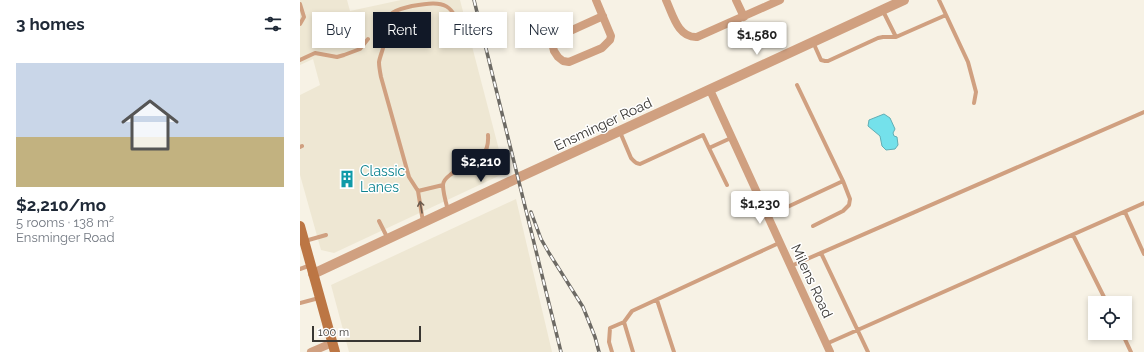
<!DOCTYPE html>
<meta charset="utf-8">
<style>
:root{--surface:#fff;--page:#f6f6f7;--text:#1f2937;--muted:#747a83;--line:#e0e1e3;--accent:#111827}
body{margin:0;font-family:Raleway,sans-serif;background:var(--page);color:var(--text);height:100vh;display:flex;flex-direction:column;font-size:15px;white-space:nowrap}
*{box-sizing:border-box;margin:0}
p{font-size:13px;color:var(--muted)}
.icon{flex:none;width:22px;height:22px;fill:none;stroke:currentColor;stroke-width:2;stroke-linecap:round;stroke-linejoin:round}
.map{position:relative;flex:1;overflow:hidden}
.details{display:flex;flex-direction:column;background:var(--surface);width:300px}
.details>*{flex:none}
.banner{position:absolute;left:12px;top:12px;width:380px;height:36px;display:flex;gap:8px}
.fabs{position:absolute;left:788px;top:296px;display:grid;gap:8px}
.fabs a{display:grid;place-items:center;width:44px;height:44px;border-radius:0px;background:var(--surface);box-shadow:0 2px 6px #0003;font-size:20px}
.scale{position:absolute;left:12px;bottom:10px;width:109px;box-sizing:border-box;padding-left:4px;border:2px solid #383632;border-top:0;font-size:11px;line-height:14px;white-space:nowrap;color:#383632;-webkit-text-stroke:3px #fff;paint-order:stroke}
.price{position:absolute;translate:-50% -34px;padding:0 9px;border-radius:4px;background:#fff;color:#222;font-size:13px;line-height:26px;filter:drop-shadow(0 1px 2px #0008)}
.price::after{content:'';position:absolute;left:50%;top:24px;width:12px;height:9px;margin-left:-6px;background:inherit;clip-path:polygon(0 0,100% 0,50% 100%)}
.price.active{background:var(--accent);color:#fff}
ul{padding:0;list-style:none}
li{display:grid;align-content:center;gap:8px;height:212px;padding:0 16px}
li+li{border-top:1px solid var(--line)}
li span{display:grid;place-items:center;height:124px;border-radius:0px;color:#555}
li>.icon{margin-inline-start:auto}
span .icon{width:72px;height:72px;fill:#fffc;stroke-width:1}
li b{font-size:17px}
h2{display:flex;justify-content:space-between;align-items:center;height:48px;padding:0 16px;font-size:17px}
.tag{padding:0 14px;border-radius:0px;background:var(--surface);box-shadow:0 2px 6px #0003;font-size:14px;line-height:36px}
.tag.active{background:var(--accent);color:#fff}
main{display:flex;flex:1;min-height:0}
.map>svg:first-child{display:block}
</style>
<main>
<section class="details">
<h2>3 homes<svg class="icon" aria-label="filters" viewBox="0 0 24 24"><path d="M4 7h16M4 17h16"/><circle cx="9" cy="7" r="2"/><circle cx="15" cy="17" r="2"/></svg></h2>
<ul>
<li><span style="background:linear-gradient(#c9d6e8 60%,#c2b280 0)"><svg class="icon" aria-label="home" viewBox="0 0 24 24"><path d="M3 11l9-7 9 7M6 9v11h12V9"/></svg></span><div><b>$2,210/mo</b><p>5 rooms · 138 m²</p><p>Ensminger Road</p></div></li>
</ul>
</section>
<div class="map">
<svg width="844" height="352" viewBox="0 0 844 352">
<rect width="100%" height="100%" fill="#f7f2e5"/>
<path fill="#eee7d3" d="M0,0H47L50,11L101,0H160L205,173L34,253L21,250L0,175V95L20,85L13,59L0,65Z
M216,199L252,352H49L31,285Z"/>
<path fill="#74e1eb" stroke="#62aeb4" d="M584,114L590,118L595,129L593,133L594,136L597,137L598,145L595,149L586,150L582,146L580,136L568,126L569,120Z"/>
<g fill="none" stroke-linecap="round" stroke-linejoin="round">
<path stroke="#d0a080" stroke-width="4" d="M639,0L668,62L676,92L674,103
M0,4L4,17L0,24
M583,11L596,37L646,15
M513,42L521,60L525,61H528L578,38L583,37H596
M0,60L15,53L37,57L44,55L60,49L68,39
M320,132L331,158C334,161 335,164 340,164L403,135L409,148L431,138
M0,147L2,146
M409,148L427,185
M118,191L143,185
M148,210C146,203 143,193 143,185C143,181 146,178 150,175C166,161 190,164 188,135
M825,212L844,254
M468,216L543,181L497,85
M79,221L88,239
M123,222L118,191L109,177L81,77C80,72 79,67 79,62C80,56 83,50 84,44C86,34 82,23 90,15C95,9 105,8 112,6C146,0 153,3 162,36
M513,226L543,211L549,205L550,199L543,181
M773,235L807,303
M5,241L26,235
M521,253L568,352
M491,266L844,112
M0,269L11,265
M357,300L374,352
M0,303L19,298
M324,322L333,352
M822,333L831,352
M526,344L844,203
M312,352L309,342L310,328L324,322L332,311L479,243"/>
<path stroke="#d0a080" stroke-width="8" d="M296,0L311,36L310,40L302,48L269,62L263,61L258,57L254,51L253,47L259,36L303,16
M366,0C373,15 378,38 397,37L480,0
M436,0L444,17
M410,90L530,352
M11,352L32,343"/>
<path stroke="#d0a080" stroke-width="10" d="M13,274L222,176L604,0"/>
<path stroke="#bc7644" stroke-width="10" d="M0,226L35,352"/>
<g stroke="#6d6a64" stroke-width="3.5">
<path id="rail" d="M174,0L261,352
M231,212L241,239L249,253L283,307L295,337L299,352"/>
</g>
<use href="#rail" stroke="#fff" stroke-width="2" stroke-dasharray="6" stroke-linecap="butt"/>
</g>
<defs><path id="oneway-shaft" d="M-6 0H5M1.5-3L5.5 0L1.5 3" fill="none" stroke-width="1.6" stroke-linecap="round" stroke-linejoin="round"/></defs>
<use stroke="#6d5b4d" href="#oneway-shaft" transform="translate(121 207) rotate(-100)"/>
<defs>
<g id="building-bare" transform="scale(1.38)"><path d="M-4-6H4V6H1V3H-1V6H-4ZM-2.5-4.3h1.7v1.8h-1.7ZM.8-4.3h1.7v1.8H.8ZM-2.5-1h1.7V.8h-1.7ZM.8-1h1.7V.8H.8Z" fill="#0f9aa8" stroke="#fff" stroke-width="2.5" paint-order="stroke"/></g>
</defs>
<g fill-rule="evenodd">
<use href="#building-bare" x="47" y="179"/>
</g>
<g text-anchor="middle" dominant-baseline="central" stroke-width="3" stroke-linejoin="round" paint-order="stroke">
<g font-size="14" fill="#383632" stroke="#fff">
<text transform="translate(303 124) rotate(-25)">Ensminger Road</text>
<text transform="translate(512 281) rotate(65)">Milens Road</text>
</g>
<g font-size="14" fill="#0d838f" stroke="#fff" text-anchor="start">
<text x="60" y="171">Classic<tspan x="60" dy="16">Lanes</tspan></text>
</g>
</g>
</svg>
<div class="fabs">
<a><svg class="icon" aria-label="locate" viewBox="0 0 24 24"><circle cx="12" cy="12" r="6"/><path d="M12 2v4M12 18v4M2 12h4M18 12h4"/></svg></a>
</div>
<div class="scale">100 m</div>
<b class="price" style="left:457px;top:56px">$1,580</b>
<b class="price active" style="left:181px;top:183px">$2,210</b>
<b class="price" style="left:460px;top:225px">$1,230</b>
<div class="banner">
<a class="tag">Buy</a>
<a class="tag active">Rent</a>
<a class="tag">Filters</a>
<a class="tag">New</a>
</div>
</div>
</main>
